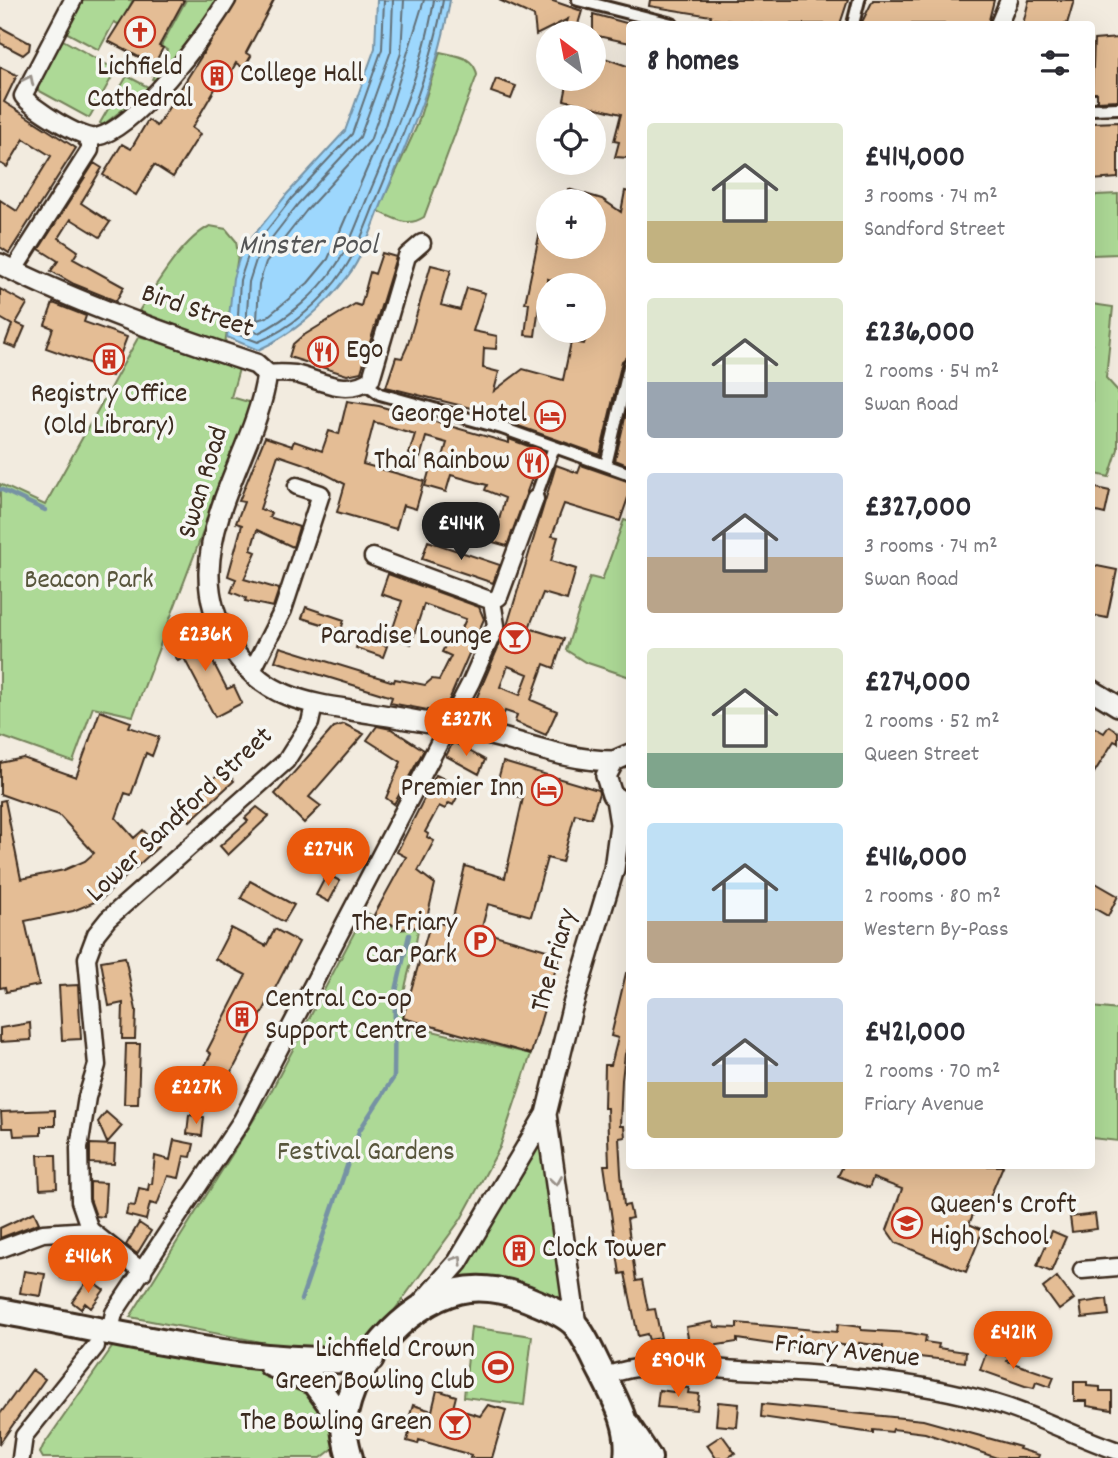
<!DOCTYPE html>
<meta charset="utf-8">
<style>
:root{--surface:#fff;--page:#f7f7f7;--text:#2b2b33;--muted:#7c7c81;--accent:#ea580c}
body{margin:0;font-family:Dekko,sans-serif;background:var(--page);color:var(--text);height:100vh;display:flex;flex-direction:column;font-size:26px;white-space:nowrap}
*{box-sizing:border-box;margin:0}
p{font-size:23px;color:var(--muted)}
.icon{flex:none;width:38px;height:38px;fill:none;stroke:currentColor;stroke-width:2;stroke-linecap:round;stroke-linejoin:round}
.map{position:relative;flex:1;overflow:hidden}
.drawer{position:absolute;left:626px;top:21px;width:469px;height:1148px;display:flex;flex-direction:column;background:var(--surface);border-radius:7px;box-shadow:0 7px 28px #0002}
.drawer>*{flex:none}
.needle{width:46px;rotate:328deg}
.controls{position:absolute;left:536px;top:21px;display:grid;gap:14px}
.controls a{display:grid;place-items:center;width:70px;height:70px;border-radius:50%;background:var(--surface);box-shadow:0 7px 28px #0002;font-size:35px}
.price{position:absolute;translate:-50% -60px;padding:0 16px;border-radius:24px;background:var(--accent);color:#fff;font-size:23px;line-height:46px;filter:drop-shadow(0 2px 4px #0008)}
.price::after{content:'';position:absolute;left:50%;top:42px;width:21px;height:16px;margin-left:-10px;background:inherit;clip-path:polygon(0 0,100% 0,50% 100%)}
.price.on{background:#222;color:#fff}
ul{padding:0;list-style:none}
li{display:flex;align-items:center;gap:21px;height:175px;padding:0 21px}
li span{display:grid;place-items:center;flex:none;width:196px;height:140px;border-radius:7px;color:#555}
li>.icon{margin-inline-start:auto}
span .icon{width:84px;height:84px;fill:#fffc;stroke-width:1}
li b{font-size:30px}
h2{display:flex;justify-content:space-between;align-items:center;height:84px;padding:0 21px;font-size:30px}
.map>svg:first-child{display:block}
</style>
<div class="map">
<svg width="1118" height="1458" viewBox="0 0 1118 1458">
<rect width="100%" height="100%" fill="#f2ebdf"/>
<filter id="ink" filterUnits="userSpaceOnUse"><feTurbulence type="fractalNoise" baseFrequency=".0143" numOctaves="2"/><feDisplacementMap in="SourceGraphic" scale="14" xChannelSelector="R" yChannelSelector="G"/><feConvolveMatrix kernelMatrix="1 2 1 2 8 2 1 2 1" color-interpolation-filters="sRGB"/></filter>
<g filter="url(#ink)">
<path fill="#add996" stroke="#74825a" stroke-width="2" d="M78,0H133L120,25L114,22L99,50L62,30Z
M186,0H220L206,24L156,81L152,79L167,50L161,46Z
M63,40L116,70L89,118L36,89Z
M440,52C456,56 474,56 477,75L424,217C407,228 395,219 378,211L417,126Z
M127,76L150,88L103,125L100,123Z
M1118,194V254L1092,255V201L1096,195Z
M210,226L226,229L236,241L238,255L225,344L139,311C156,285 182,240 210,226Z
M1092,304L1113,307L1106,378L1118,391V449L1109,477L1092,473Z
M139,336L239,369L231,397L252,403L133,716L93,707L73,762L0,736V484L45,505Z
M624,520L630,522V677L585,662L566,650L590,577L602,580Z
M365,912L400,930L418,928C416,961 396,993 406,1025L531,1054L500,1147L461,1219L380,1330L359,1344L337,1351L287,1347L130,1317L268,1097Z
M1092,1007L1118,1010V1141L1092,1138Z
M537,1136L546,1137L564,1290L562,1306L454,1282L514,1190Z
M471,1327L532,1336L524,1405L464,1397Z
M113,1346L287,1374L314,1391L334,1423L335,1447L321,1458H43L40,1453L43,1446Z"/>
<path fill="#9dd7fd" stroke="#7692a4" stroke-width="2" d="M377,0H450C439,70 409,138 382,203C373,226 363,256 348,276C325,307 293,334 258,350L227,337L233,278L242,250L287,194L345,131L375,48Z"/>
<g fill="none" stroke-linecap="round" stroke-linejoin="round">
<path stroke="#626f77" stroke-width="2" d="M384,0L382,49L352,134L292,198L249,253L240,280L237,334L258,342C290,329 324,300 343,271C358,250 367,222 377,198C403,135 432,68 443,0
M393,0L391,51L360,137L298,204L257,257L249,282L246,328L258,333C287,320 317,293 335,267C350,246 359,217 369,194C395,132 424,66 434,0
M404,0L401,53L370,141L306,211L266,262L259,284L257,320L267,317L308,283L328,259L384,129L424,0"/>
<path stroke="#7692a4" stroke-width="4.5" d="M0,489L45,510
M301,1300L359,1131L394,1077L395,995L409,935"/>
</g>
<path fill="#e4bd95" stroke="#3b2a1e" stroke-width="2" fill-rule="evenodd" d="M134,0H184L159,46L163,48L154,65L108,41Z
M237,0H274L246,53L251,56L244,68L236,63L223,87L218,84L192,128L200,134L173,177L154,165L136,195L103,175L122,144L131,149L148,120L157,126Z
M499,0H550L582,11L576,31L565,28L568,19L536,35L534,16Z
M650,0H848L840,24H764L710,19L711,16L649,6Z
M873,0H994L988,24H861Z
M1029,0H1074L1067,24H1023Z
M593,14L630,24V43L593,35Z
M0,27L30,43L29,50L23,55L0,43Z
M1118,38V100L1097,101V93H1092L1094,40Z
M593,54L630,67V158L615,157L619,142L614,141L621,114L564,100L568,80L593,79Z
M0,67L17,75L4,102L76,148L9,253L0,247V200L17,211L51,156L24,139L7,167L0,163Z
M496,79L516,86L511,99L491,92Z
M1118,122V178L1092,180V123Z
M94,163L102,168L81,203L110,222L100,237L71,219L59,238L78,251L73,259L124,287L116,301L74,284L51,271L58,261L39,249Z
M568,189L602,199L621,212L625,191L630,192L628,351L630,355L622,361L600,455L510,423L511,418L386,387L396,357L402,358L407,347L431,265L451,270L441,305L460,310L467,288L485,293L473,331L497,336L496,349L484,348L483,368L499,372L494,391L523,369L563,380L571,342L584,344L588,331H593V285H566L548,279V308L539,306L535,336L525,335L529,303H525L543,217H548V247H593V201H564Z
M382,253L396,257L361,372L347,375L289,357L293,344L301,337L355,304L361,306L370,272L375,274Z
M0,289L27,304L16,323L25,327L16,348L5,344L12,325L0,318Z
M53,303L86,316L84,322L127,337L112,376L96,370L97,366L46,348L53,328L45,325Z
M630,397V466L615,460Z
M347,401L379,406L509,443V439L542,451L507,546L493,542L505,498L485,490L487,485L451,475L446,492L425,486L430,468L439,470L447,443L426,437L420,458L409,454L415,434L374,422L363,464L424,481L416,509L403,505L396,529L337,512L345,484L310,466L278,455L260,509L271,513L269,517L299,527L293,547L257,530L251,550L256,552L244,579L279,589L273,607L245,601L246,598L231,592L236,579L228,576L242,525L236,523L244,502L239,501L265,437L292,446L294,441L322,451L329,431L339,434Z
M556,465L578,473L581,465L630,482V492L620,521L564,504L552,536L558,537L551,561L576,569L567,600L543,593L529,628L564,639L554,668L544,664L531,700L557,711L546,735L515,722L517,715L505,711L503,716L474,704L506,629ZM508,666L528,674L520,695L500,687Z
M1092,487L1110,491L1105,514L1092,511Z
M428,541L500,565L493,583L422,559Z
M1092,565L1117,570L1107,618L1092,615Z
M388,574L479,607L484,619L447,705L433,711L390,703L392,697L275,661L280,647L394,682L395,679L425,685L432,679L439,680L451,656L442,652L450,636L457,639L466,619L424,604L411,644L390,637L402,601L381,594Z
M306,607L344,620L341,630L302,618Z
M196,629L227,689L234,686L242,703L215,717L184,658L178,661L168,643Z
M360,637L387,646L383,657L356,648Z
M100,711L131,722L129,727L159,737L152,756L146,753L131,795L125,793L116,818L134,838L143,830L158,847L102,899L73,911L25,921L39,985L6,992L5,987L0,988V801L5,800L21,879L64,870L85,861L94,853L59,815L0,794V763L23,758L76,777Z
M344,724L364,734L309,797L321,806L304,823L275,794L334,727Z
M377,726L391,729L424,750L394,804L386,798L401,762L367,740Z
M1092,726L1104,733L1109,726L1118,732V743L1114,741L1092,776Z
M453,742L485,760L479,774L446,756Z
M503,762L598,790L599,793L591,818L575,814L562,862L547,858L531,916L488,904L481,931L560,954L531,1054L403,1018L431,921L451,926L465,866L505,878L523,798L495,790Z
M224,769L234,781L190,821L180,809Z
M436,775L462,788L453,805L449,803L445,809L439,806L425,832L428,834L427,837L434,841L418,871L435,884L425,926L401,929L374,915L406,857L397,852Z
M257,807L269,816L228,855L220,846L248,821L245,818Z
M327,874L340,881L329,902L316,895Z
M250,881L294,905L284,922L241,898Z
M1092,881L1118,896L1108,916L1092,907Z
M231,928L266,946L275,929L299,942L222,1091L198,1079L211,1054L207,1051L246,975L215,959Z
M125,957L136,1010L135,1039H122L123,1003L109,1006L101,961Z
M626,973H630V1045L625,1054L622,1080L620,1126H624L625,1137L619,1138L621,1173L624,1206L629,1205L632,1218L627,1219L636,1281L642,1280L648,1310L655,1309L661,1338L649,1340L647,1334L638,1336L625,1273L620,1274L604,1165H609L607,1108H604L605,1065H611L618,1038L611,1036Z
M78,985L81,1039L62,1040L59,986Z
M30,1023L31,1040L0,1042V1028Z
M126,1044H140L138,1104H124Z
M55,1110V1126H41V1135L14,1136L13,1128H2L1,1112Z
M106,1112L122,1126L107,1143L98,1122Z
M189,1115L204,1117L202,1136L187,1134Z
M174,1140L194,1144L191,1157L184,1156L179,1178L168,1176L157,1205L150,1203L146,1220L126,1215L128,1205L135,1206L139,1188L148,1190L149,1184H152L155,1156L170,1160Z
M90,1144L115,1145L114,1164L90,1163Z
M38,1155H56L57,1188L40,1189Z
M843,1166H1003L987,1204L979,1200L969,1224L983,1230L966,1272L896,1243L887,1230L902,1189L873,1178L869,1188L838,1176Z
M90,1182L106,1183L104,1217L96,1216L90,1199Z
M34,1212L39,1223L0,1238V1228Z
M1095,1214L1097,1229L1072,1232L1070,1217Z
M139,1223L151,1231L137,1254L126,1245Z
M1052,1231L1066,1237L1051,1272L1037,1266Z
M80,1241L88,1243L83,1260L74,1257L70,1280L61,1278L68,1242Z
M24,1271L45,1274L41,1296L20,1293Z
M1057,1277L1074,1299L1059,1310L1043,1288Z
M89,1279L104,1290L91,1308L85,1303L81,1309L72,1302Z
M1107,1299L1109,1315L1082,1318L1080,1303Z
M713,1322L715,1327L737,1328V1323L837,1332L838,1324L861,1327V1330L910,1333L926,1336L925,1342L939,1344L938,1348L966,1352L965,1362L882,1353L883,1346L859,1343V1347L819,1342L818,1351L737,1339V1342L705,1347L704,1340L689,1343L686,1327Z
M988,1348L1009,1356L1007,1361L1054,1377L1050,1387L1036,1382L1034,1388L1025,1386L980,1370Z
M32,1370L45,1379L0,1443V1414Z
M1074,1382H1087V1386L1100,1387V1391H1112V1410L1087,1406V1401H1074Z
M674,1387L689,1388L688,1393L699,1394L697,1410L657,1407L659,1390L674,1392Z
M437,1390L456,1396L453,1408L480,1416L488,1405L506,1410L492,1458H470L471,1455L419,1440L418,1444L407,1441L409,1433L405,1432L413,1405L432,1411Z
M718,1402L739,1404L737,1427L716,1425Z
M762,1404L923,1420L1020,1447L1019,1449L1039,1455L1038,1458H997L925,1433L893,1429L892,1432L873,1430V1433L761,1417Z
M722,1435L735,1453L727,1458H716L707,1445Z"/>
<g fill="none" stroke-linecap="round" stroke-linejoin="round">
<g stroke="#3b2a1e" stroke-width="16">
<path id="pedestrian" d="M578,0L672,24
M853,24L859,0
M1092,109L1118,108
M365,383L380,394L502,428L630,474
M606,465L630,363
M535,499L554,447"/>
</g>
<g stroke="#3b2a1e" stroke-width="21">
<path id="minor" d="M73,0L23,96C31,107 82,140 96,137C135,130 207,34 227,0
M999,24L1009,0
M13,271L90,150V143L85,137
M267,374C276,373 286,373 295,374C321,380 346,397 371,379L407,256L422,243
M492,601L499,597L535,499
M252,671L283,610L321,494L297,486
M0,1249L43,1233L90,1230
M1082,1270L1118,1267
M143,1272L90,1230L80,1201L79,1148L87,1097L97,1065L87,958L96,934L108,919L286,761L310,723L314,705
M110,1331L114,1313L242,1120L471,682L496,625L492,601L373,557
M604,1377C646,1359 695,1367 740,1370C826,1374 911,1379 994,1403C1036,1415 1076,1437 1118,1451
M21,1458L24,1436L96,1346"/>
</g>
<g stroke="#3b2a1e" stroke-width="24">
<path id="tertiary" d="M0,264C82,305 169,335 256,364L267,374C258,440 211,500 209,572C208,621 240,677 287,695C314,706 341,708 370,713C404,718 439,725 474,731C521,741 565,761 614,761
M1092,690L1118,706
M626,804L612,795L606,776L614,761L630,754
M546,1114L576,1325
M422,1303L458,1262L546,1114L572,1008L614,869L620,824L616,799"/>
</g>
<g stroke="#3b2a1e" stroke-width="30">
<path id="trunk" d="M0,1311C122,1333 247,1367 371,1359
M271,1364L314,1382L344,1423
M627,1425L649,1458
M350,1458C347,1447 343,1433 344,1421C351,1366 404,1305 458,1291C483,1285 512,1292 535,1302C549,1308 567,1315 576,1326C587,1339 594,1359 602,1373C616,1401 631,1426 627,1458"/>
</g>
<use href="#pedestrian" stroke="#f6f6f2" stroke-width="10"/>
<use href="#minor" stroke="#f6f6f2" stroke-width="16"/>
<use href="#tertiary" stroke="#f6f6f2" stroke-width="19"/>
<use href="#trunk" stroke="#f6f6f2" stroke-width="24"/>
</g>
<defs><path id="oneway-chevron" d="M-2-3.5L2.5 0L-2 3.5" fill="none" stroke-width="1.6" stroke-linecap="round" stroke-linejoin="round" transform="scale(1.75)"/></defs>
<g stroke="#989088">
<use href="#oneway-chevron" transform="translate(29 80) rotate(-64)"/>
<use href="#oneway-chevron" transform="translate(556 1181) rotate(81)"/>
<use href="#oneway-chevron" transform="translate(458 1260) rotate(-57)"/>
</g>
</g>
<defs>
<g id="church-ring" transform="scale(1.575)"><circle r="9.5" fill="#f6f6f2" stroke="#c8321e" stroke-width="1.5"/><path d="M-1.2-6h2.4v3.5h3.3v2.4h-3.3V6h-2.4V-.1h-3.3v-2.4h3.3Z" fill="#c8321e"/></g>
<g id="building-ring" transform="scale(1.575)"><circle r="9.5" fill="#f6f6f2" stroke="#c8321e" stroke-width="1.5"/><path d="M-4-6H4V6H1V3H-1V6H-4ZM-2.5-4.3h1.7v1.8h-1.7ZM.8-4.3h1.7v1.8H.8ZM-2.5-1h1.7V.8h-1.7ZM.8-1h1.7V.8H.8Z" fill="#c8321e"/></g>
<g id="restaurant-ring" transform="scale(1.575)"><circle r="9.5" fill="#f6f6f2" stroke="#c8321e" stroke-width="1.5"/><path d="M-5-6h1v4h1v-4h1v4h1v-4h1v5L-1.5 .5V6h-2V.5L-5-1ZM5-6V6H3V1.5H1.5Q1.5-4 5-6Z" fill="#c8321e"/></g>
<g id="hotel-ring" transform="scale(1.575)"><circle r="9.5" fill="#f6f6f2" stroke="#c8321e" stroke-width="1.5"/><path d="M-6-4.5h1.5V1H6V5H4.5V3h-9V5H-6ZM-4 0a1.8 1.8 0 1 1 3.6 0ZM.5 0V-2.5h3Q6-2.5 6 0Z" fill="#c8321e"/></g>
<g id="bar-ring" transform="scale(1.575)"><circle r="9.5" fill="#f6f6f2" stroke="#c8321e" stroke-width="1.5"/><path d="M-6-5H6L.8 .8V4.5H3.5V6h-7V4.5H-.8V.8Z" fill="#c8321e"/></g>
<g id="parking-ring" transform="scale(1.575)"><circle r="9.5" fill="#f6f6f2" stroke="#c8321e" stroke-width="1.5"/><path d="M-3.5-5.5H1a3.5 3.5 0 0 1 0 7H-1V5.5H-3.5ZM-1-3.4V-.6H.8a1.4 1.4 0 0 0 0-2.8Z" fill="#c8321e"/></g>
<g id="school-ring" transform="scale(1.575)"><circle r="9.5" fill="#f6f6f2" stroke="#c8321e" stroke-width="1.5"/><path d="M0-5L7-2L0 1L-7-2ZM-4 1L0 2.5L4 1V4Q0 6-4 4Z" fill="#c8321e"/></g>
<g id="stadium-ring" transform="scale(1.575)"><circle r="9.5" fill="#f6f6f2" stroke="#c8321e" stroke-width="1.5"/><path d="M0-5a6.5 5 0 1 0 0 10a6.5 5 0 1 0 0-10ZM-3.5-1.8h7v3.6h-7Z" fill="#c8321e"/></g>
</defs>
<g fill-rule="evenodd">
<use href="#church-ring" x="140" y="32"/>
<use href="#building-ring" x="217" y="76"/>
<use href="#restaurant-ring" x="323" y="352"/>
<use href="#building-ring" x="109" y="359"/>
<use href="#hotel-ring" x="550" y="416"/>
<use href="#restaurant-ring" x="533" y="463"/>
<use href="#bar-ring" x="515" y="638"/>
<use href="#hotel-ring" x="547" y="790"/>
<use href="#parking-ring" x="480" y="941"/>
<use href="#building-ring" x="242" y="1017"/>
<use href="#school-ring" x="907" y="1223"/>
<use href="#building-ring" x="519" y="1251"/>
<use href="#stadium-ring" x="498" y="1367"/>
<use href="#bar-ring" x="455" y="1424"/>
</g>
<g text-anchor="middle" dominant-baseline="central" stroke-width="7" stroke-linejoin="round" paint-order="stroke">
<g font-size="28" fill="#3b2a1e" stroke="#f6f6f2" text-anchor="end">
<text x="140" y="69" text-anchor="middle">Lichfield<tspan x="140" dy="32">Cathedral</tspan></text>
<text x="240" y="76" text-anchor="start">College Hall</text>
<text x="346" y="352" text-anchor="start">Ego</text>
<text x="109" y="396" text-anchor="middle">Registry Office<tspan x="109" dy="32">(Old Library)</tspan></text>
<text x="527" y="416">George Hotel</text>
<text x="510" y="463">Thai Rainbow</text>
<text x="492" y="638">Paradise Lounge</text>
<text x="524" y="790">Premier Inn</text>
<text x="457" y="925">The Friary<tspan x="457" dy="32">Car Park</tspan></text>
<text x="265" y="1001" text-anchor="start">Central Co-op<tspan x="265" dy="32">Support Centre</tspan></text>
<text x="930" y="1207" text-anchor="start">Queen's Croft<tspan x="930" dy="32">High School</tspan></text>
<text x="542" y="1251" text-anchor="start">Clock Tower</text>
<text x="475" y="1351">Lichfield Crown<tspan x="475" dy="32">Green Bowling Club</tspan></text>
<text x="432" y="1424">The Bowling Green</text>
</g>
<g font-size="28" fill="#3b2a1e" stroke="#f6f6f2">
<text transform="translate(197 313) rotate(19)">Bird Street</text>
<text transform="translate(205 483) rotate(-73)">Swan Road</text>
<text transform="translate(181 816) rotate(-43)">Lower Sandford Street</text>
<text transform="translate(556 961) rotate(-74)">The Friary</text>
<text transform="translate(847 1353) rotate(6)">Friary Avenue</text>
</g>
<g font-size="28" fill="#58563c" stroke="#f6f6f2">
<text x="89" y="582">Beacon Park</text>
<text x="366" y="1154">Festival Gardens</text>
</g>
<g font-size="30" font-style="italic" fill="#545556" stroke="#f6f6f2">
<text x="308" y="247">Minster Pool</text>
</g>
</g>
</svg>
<div class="controls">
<a><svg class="needle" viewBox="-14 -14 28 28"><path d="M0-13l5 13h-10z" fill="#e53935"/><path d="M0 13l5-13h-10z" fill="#7c7c81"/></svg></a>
<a><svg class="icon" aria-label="locate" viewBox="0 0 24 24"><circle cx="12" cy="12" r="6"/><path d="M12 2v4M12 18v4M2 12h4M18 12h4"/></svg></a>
<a>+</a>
<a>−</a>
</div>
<b class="price on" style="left:461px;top:562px">£414K</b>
<b class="price" style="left:205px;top:673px">£236K</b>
<b class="price" style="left:466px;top:758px">£327K</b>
<b class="price" style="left:328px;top:888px">£274K</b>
<b class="price" style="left:196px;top:1126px">£227K</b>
<b class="price" style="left:88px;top:1295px">£416K</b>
<b class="price" style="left:1013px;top:1371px">£421K</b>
<b class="price" style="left:678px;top:1399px">£904K</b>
<section class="drawer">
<h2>8 homes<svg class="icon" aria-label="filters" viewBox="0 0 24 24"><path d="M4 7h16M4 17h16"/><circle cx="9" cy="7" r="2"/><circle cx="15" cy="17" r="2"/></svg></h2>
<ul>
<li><span style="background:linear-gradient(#dfe7d0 70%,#c2b280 0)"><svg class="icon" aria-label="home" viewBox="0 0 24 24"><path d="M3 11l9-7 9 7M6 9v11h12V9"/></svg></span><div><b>£414,000</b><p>3 rooms · 74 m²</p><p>Sandford Street</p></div></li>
<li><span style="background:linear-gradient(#dfe7d0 60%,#9aa5b1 0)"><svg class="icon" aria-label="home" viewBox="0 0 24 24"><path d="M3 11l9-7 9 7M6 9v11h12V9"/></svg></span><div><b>£236,000</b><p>2 rooms · 54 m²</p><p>Swan Road</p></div></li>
<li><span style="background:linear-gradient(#c9d6e8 60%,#b9a48a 0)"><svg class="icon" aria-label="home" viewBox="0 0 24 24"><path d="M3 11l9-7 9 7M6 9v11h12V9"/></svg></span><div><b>£327,000</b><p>3 rooms · 74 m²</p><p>Swan Road</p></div></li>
<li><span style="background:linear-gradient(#dfe7d0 75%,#7fa58c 0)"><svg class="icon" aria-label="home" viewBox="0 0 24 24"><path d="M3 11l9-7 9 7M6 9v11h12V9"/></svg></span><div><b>£274,000</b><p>2 rooms · 52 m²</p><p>Queen Street</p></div></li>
<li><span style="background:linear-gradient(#bfe0f5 70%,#b9a48a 0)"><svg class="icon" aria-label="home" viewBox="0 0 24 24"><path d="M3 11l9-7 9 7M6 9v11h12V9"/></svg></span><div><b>£416,000</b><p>2 rooms · 80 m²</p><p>Western By-Pass</p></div></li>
<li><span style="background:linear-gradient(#c9d6e8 60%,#c2b280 0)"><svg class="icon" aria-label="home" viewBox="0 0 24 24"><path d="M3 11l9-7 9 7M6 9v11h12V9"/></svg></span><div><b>£421,000</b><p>2 rooms · 70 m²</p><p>Friary Avenue</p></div></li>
</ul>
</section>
</div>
